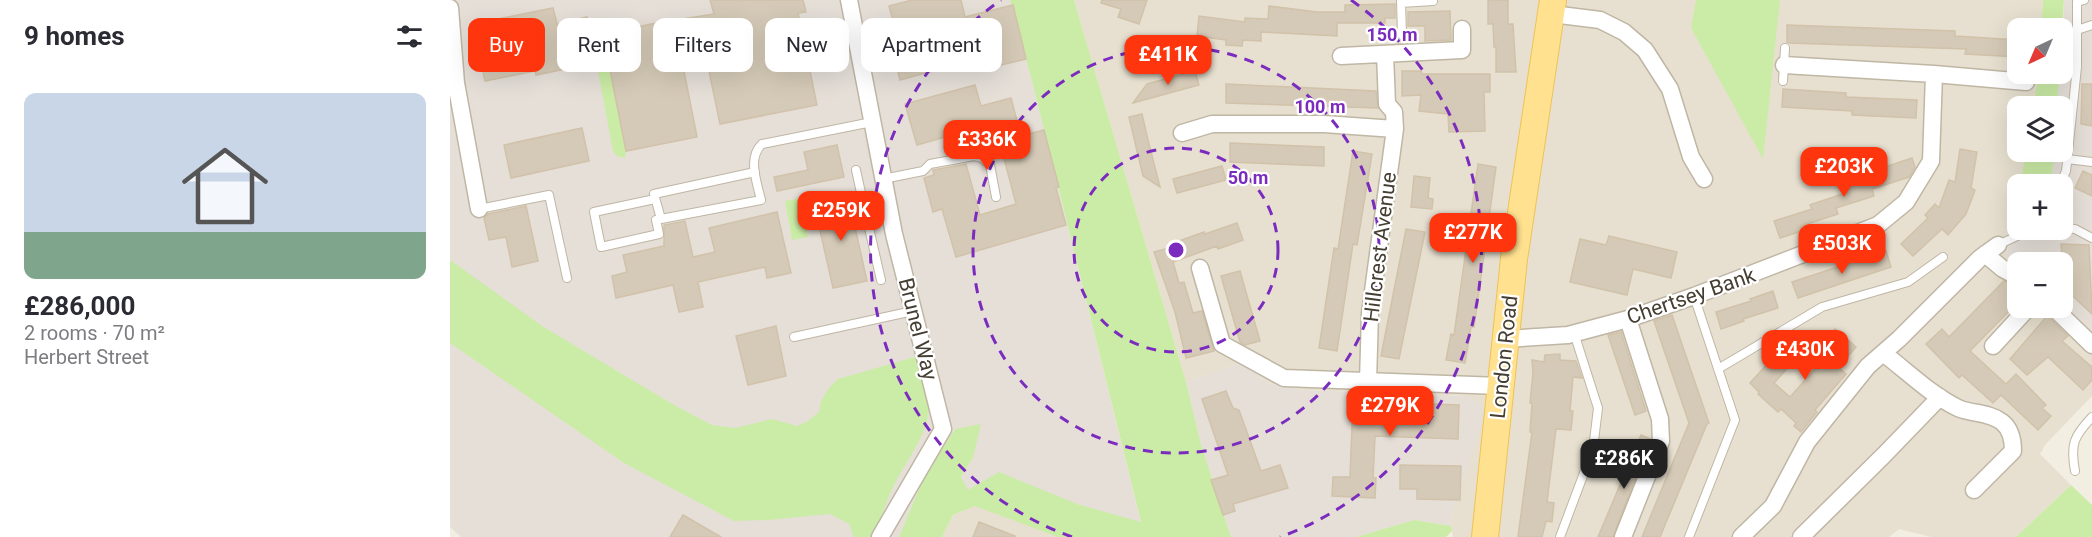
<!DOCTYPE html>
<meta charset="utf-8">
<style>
:root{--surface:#fff;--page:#f2f2f3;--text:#2b2b33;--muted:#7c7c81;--line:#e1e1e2;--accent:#ff360d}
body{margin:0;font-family:Roboto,sans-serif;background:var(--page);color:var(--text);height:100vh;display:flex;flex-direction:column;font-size:22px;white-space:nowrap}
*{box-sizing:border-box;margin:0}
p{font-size:20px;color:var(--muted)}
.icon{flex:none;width:33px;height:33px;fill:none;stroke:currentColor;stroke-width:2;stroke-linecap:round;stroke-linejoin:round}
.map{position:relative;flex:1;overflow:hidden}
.side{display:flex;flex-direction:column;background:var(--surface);width:450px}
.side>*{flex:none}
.hud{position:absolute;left:18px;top:18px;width:570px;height:54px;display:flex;gap:12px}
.needle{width:39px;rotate:224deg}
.buttons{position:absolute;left:1557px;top:18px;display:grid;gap:12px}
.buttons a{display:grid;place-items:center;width:66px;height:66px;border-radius:12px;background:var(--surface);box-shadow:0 6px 24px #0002;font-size:30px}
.price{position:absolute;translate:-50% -51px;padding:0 14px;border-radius:12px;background:var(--accent);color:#fff;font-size:20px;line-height:39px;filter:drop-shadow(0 2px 3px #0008)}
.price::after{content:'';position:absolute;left:50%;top:36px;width:18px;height:14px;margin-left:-9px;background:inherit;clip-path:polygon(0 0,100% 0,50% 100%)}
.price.active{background:#222;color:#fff}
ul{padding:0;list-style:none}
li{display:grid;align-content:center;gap:12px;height:318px;padding:0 24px}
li+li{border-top:2px solid var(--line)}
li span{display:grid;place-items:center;height:186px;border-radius:12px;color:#555}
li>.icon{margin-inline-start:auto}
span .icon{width:108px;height:108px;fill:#fffc;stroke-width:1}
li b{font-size:26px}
h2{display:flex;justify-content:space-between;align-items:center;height:72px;padding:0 24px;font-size:26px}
.pill{padding:0 21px;border-radius:12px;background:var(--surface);box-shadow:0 6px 24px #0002;font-size:21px;line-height:54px}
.pill.active{background:var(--accent);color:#fff}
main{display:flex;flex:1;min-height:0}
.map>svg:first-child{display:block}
</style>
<main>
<section class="side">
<h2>9 homes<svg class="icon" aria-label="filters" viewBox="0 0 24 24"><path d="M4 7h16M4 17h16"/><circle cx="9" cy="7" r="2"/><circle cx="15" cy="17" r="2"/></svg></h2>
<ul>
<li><span style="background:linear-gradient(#c9d6e8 75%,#7fa58c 0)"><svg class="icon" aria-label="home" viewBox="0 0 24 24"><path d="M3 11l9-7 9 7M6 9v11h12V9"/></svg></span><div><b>£286,000</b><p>2 rooms · 70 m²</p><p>Herbert Street</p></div></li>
</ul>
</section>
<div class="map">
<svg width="1642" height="537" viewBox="0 0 1642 537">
<rect width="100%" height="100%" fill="#f3eee2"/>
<path fill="#e7e0d0" d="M624,0H1593L1591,28H1568V74H1589L1583,106H1568V152H1576L1570,184H1568L1567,196L1556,255L1567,265L1568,308H1612L1613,304L1642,330V396L1595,445L1590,454L1621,485L1566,537H1481L1449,529L1439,537H1003L1000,520L1014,477L1018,396L855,390L817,383L799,366L791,363L736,382Z
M525,506L660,537H492L503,515Z"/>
<path fill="#e5dfd8" d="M0,0H560L583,85L691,523L627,504L518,491L511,477L523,458L505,429L473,479L449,537H11L0,527Z
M1614,0H1642V330L1613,304L1612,262H1568L1567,265L1556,255L1561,229L1567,226L1568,230H1612V184H1597L1602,175L1604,152H1612V106H1607L1609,74H1612Z
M791,363L799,366L817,383L855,390L1018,396L1030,405L1033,420L1000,520L1001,526L964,520L906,537H781L751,444L736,382Z"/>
<path fill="#cbeca6" d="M560,0H624L736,382L751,444L781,537H608L525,506L503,515L492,537H449L473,479L505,429L531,424L523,458L511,477L518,490L549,472L627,504L691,522L583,85Z
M1246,0H1330L1313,159L1241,28Z
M1593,0H1614L1612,28H1591Z
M147,35L153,37L176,151L175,158L167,156L163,151L142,39Z
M1589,74H1609L1607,106H1583Z
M1576,152H1604L1602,175L1597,184H1570Z
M351,198L358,237L342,240L335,201Z
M0,260L92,326L224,405L262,425L285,428L322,419L347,426L358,421L369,412L371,401L379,388L388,379L468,356C472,370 478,386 479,401C481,430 459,457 446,481C437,499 430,517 426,537H404L399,524L380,514L318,520L284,521L174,463L0,343Z
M1621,485L1642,505V537H1566Z
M964,520L1001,526L1002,531L996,537H906Z"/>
<path fill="#d5cab7" stroke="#d1c2a9" stroke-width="1.5" d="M260,0H353L356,12L348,13L367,105L270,124L254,47L230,51L247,137L176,151L158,60L86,75L85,71L35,81L23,24L103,8L107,24L137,17L141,38L201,24L264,14Z
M462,0H511L515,17L563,5L576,59L534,69L523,60L450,80L441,44L449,42L439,6Z
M652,0H697L689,24L668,17L671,9L651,3Z
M1038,0H1058V24H1063L1066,72H1046V47H1044L1043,24H1038Z
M945,4V18H935V23H887V36L811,32V41L793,40L792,46L776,45V40L747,36L749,16L795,22V18L818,19L819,6L867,12H895V5Z
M1000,11L1001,40L975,41V26H958V12Z
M1337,25L1505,31V36L1568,40V57L1515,54L1516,49L1339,43L1337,42Z
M745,71L749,85L683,103L697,84Z
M952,71H971L972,74H1040V92H1034L1035,131L999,132L998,114L969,111L971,95L952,96Z
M776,84L926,91L928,108L776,103Z
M1632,84H1642V126L1631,124Z
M525,85L531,106L561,98L571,136L594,130L609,187L606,188L616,225L506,257L492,209L483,212L474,178L484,175L483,170L516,164L530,215L566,204L549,139L506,151L502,135L467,145L455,104Z
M1333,89L1396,93V97L1467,100L1466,118L1402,115V111L1332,107Z
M692,114L698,140L710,187L693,176L687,151L679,117Z
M132,128L139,161L61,178L54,145Z
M780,143L874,147V166L780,162Z
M387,145L394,177L327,191L324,177L358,170L354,152Z
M1510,149L1527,152L1521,188L1525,190L1516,214L1498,235L1492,229L1463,256L1451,244L1478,218L1475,215L1485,204L1489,208L1499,180L1505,182Z
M903,151L922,154L907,245L903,244L887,351L869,348L884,248L888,249Z
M1462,158L1465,167L1459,177L1422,189L1424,196L1386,208L1388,214L1351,226L1352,231L1330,238L1324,221L1362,209L1360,205L1398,192L1396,187L1431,175L1429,169Z
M1028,164L1046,167L1024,327H1021L1015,363L996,360L1001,334L1004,335Z
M772,166L776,180L727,193L723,179Z
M1633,171L1642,175V196L1625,188Z
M964,176L980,178L978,198L983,199L982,209L961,207Z
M398,196L417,281L383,288L364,204Z
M76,206L88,261L62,267L56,237L39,240L34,218L38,214Z
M327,212L341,273L317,278L315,267L248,282L253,307L229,312L223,285L166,298L162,276L177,272L173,255L214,246V225L235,221L243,257L265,252L259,228Z
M787,223L793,240L768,249L767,246L723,262L729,283L734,282L743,313L752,311L764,351L736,358L725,312L704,252L730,245L729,241L754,232L755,234Z
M956,229L975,232L949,359L931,356Z
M1159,236L1227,252L1221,278L1183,269L1177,295L1120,282L1130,239L1156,245Z
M1611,244L1639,245L1642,314L1614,288Z
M1436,251L1441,267L1348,298L1342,282Z
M790,271L810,341L795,345L790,342L771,276Z
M1554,281L1568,287V302L1520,351L1556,384L1566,374L1596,405L1592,408L1601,416L1588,430L1551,395L1543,403L1512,375L1509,378L1476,344L1492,329L1499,337Z
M1323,291L1328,308L1293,319L1294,321L1271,329L1266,312L1301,301L1300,299Z
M1222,315L1259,423L1257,424L1210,537H1192L1239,423L1204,321Z
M1597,316L1618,336L1612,341L1642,367V380L1633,390L1598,357L1577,375L1560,359Z
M326,326L336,376L298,385L286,336Z
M1385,329L1406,347L1388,367L1396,374L1365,410L1367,412L1351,432L1344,426L1346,423L1331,409L1328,412L1308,394L1309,392L1300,383L1321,360L1336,354L1344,361L1324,383L1340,397L1373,360L1364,353Z
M1171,332L1196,411L1185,415L1158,335Z
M1110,354V360L1126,361L1132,378L1123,377L1120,411H1123L1121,430L1106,429L1097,502L1104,503L1102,522L1096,521L1092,537H1068L1082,432H1080L1082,403H1080L1083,373L1082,360L1094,362L1095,355Z
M776,391L783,408L789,410L811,471L830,465L838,488L783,504L785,511L773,515L761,480L778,475L752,399Z
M903,401L1009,405L1008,439L925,436L923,478H926L925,498L882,496L883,477H900Z
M1191,435L1200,439L1163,537H1148Z
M950,465L1011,466L1010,500L967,499V489H950Z
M233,515L271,537H220Z
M529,522L565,536V537H523Z"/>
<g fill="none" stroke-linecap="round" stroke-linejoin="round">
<g stroke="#bfb6a4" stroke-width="10">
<path id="lane" d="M951,0L952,35L956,38L964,37
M951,3L983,1
M1627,30V2L1634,0
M1333,81L1335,48
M1617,159L1642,162
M406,170L413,202
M305,172L204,194L211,219L311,200C307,182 297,158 312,144L422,122
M433,179L473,171L480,164L524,156L532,158L540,165L546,197
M1610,184L1616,171L1627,67V30L1642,25
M205,199L144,212L151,247L209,234L206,220L211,219
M29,209L99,195L117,278
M1612,228L1625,229L1642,238
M1548,245L1580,230
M431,280L413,202L437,197
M344,337L463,311
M1268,369L1372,307L1458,282L1493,257
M1625,471C1620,444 1624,436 1642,417
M1110,537L1143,449L1148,408L1124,333
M1239,537L1285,420L1244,296"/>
</g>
<g stroke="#bfb6a4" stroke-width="19">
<path id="street" d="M399,0L444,234L493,429L430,537
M0,8L6,83L29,209
M1102,14L1150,20L1174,32L1195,50L1220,89L1241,157L1254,179
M891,56L1012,50V29
M1334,65L1484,74L1576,82
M732,133L762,124H874L945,129
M1535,254L1553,269L1568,277
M750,268L772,344L834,378L1050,386
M1604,308L1642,345
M1055,339L1118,335L1178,319L1244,296L1428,225L1456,202L1481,161L1484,74
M1543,346L1578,308
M1433,353C1457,371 1481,395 1508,408C1521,414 1539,412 1552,422C1561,429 1563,439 1563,451L1524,490
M918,382L920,313L945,129L944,112L937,104L935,54
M1173,537L1211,441L1210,419L1178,319
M1291,537L1323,506L1357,442L1418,366L1449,339L1530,258L1548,245
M1351,537L1434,455L1490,397"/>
</g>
<g stroke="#eec355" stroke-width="28">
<path id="primary" d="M1035,537L1064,259L1103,0"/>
</g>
<use href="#lane" stroke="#fff" stroke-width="8"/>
<use href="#street" stroke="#fff" stroke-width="16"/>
<use href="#primary" stroke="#ffe18f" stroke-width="26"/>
</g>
<g fill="none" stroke="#7b2cbf" stroke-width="3" stroke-dasharray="10 8">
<circle cx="726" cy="250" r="102"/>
<circle cx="726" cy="250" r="203"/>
<path d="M622 537A305 305 0 0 1 551 0M901 0A305 305 0 0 1 830 537"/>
</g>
<g text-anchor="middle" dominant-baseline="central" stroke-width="4.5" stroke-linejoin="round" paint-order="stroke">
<g font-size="21" fill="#453e32" stroke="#fff">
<text transform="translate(930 247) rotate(-83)">Hillcrest Avenue</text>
<text transform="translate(1241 296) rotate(-19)">Chertsey Bank</text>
<text transform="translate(468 329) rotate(76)">Brunel Way</text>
<text transform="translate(1054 357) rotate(-84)">London Road</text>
</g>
</g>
<circle cx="726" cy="250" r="9" fill="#7b2cbf" stroke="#fff" stroke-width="3"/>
<g font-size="18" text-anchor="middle" font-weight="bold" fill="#7b2cbf" stroke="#fff" stroke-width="4.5" stroke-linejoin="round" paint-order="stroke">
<text x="942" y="41">150 m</text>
<text x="870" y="113">100 m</text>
<text x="798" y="184">50 m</text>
</g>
</svg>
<div class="buttons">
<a><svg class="needle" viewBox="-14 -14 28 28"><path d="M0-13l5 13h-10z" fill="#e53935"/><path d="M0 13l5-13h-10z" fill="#7c7c81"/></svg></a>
<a><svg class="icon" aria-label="layers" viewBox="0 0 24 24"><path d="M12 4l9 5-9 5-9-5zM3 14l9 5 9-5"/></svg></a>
<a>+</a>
<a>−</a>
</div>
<b class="price" style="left:718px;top:86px">£411K</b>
<b class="price" style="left:537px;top:171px">£336K</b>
<b class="price" style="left:1394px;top:198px">£203K</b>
<b class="price" style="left:391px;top:242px">£259K</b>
<b class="price" style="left:1023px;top:264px">£277K</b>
<b class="price" style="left:1392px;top:275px">£503K</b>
<b class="price" style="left:1355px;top:381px">£430K</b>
<b class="price" style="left:940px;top:437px">£279K</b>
<b class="price active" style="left:1174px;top:490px">£286K</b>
<div class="hud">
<a class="pill active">Buy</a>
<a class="pill">Rent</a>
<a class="pill">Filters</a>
<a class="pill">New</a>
<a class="pill">Apartment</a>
</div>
</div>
</main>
